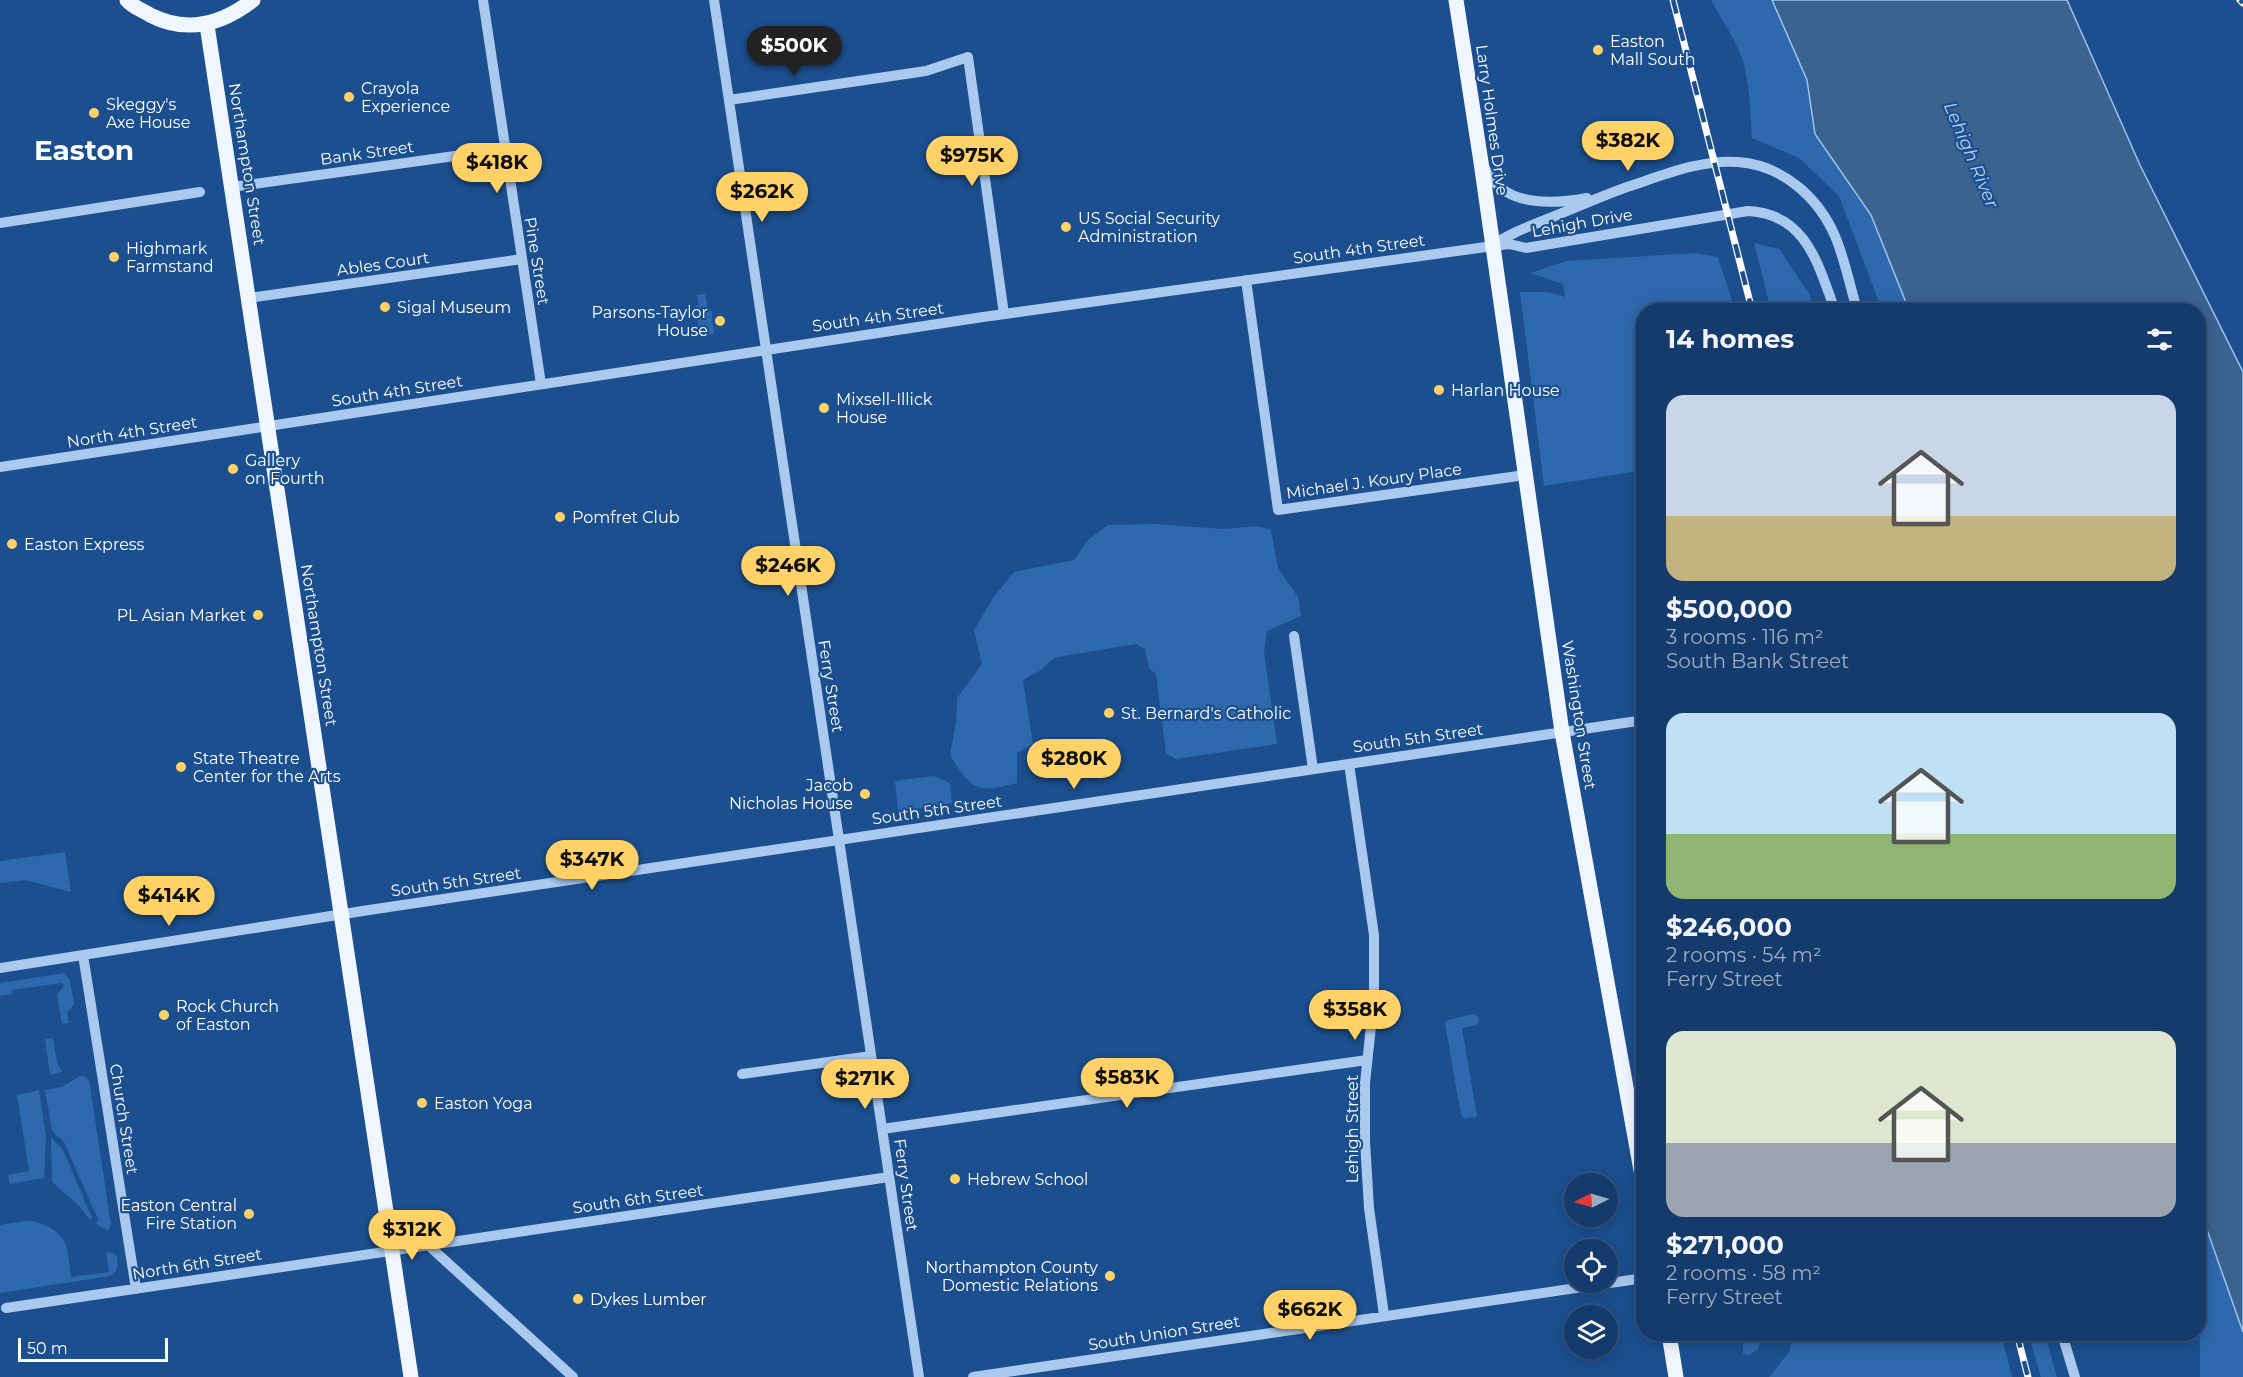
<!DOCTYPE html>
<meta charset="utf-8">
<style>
:root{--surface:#143b6b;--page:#214673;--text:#f1f3f6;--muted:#9dadc1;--line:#33557e;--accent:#ffd166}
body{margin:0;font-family:Montserrat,sans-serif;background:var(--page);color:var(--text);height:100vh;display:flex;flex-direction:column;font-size:22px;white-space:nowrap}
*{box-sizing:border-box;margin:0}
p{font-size:20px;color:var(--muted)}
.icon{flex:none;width:33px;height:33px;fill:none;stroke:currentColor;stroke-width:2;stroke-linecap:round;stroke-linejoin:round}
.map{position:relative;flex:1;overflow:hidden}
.panel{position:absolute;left:1636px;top:303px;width:570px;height:1038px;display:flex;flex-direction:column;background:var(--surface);border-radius:24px;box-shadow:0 3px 15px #0003,0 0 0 2px var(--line)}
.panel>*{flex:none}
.needle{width:39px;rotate:265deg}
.tools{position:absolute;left:1564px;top:1173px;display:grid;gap:12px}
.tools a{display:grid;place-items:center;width:54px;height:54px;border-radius:50%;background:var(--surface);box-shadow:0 3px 15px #0003,0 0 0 2px var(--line);font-size:30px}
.scale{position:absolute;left:18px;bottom:15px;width:150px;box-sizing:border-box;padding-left:6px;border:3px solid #fff;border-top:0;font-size:16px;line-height:21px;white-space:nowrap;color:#fff;-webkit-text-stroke:4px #1b4f8f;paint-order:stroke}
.price{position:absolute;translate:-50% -51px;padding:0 14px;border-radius:21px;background:var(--accent);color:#111;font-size:20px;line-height:39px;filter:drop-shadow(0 2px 3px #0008)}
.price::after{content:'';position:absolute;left:50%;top:36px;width:18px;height:14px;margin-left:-9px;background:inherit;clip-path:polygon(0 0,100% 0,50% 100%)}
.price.on{background:#222;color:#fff}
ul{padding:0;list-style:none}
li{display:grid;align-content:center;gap:12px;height:318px;padding:0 30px}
li span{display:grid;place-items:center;height:186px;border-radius:18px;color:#555}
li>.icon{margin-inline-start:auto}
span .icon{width:108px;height:108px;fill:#fffc;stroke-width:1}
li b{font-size:26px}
h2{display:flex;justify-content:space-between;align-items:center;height:72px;padding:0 30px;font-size:26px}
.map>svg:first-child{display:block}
</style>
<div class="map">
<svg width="2243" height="1377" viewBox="0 0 2243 1377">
<rect width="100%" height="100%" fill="#1b4f8f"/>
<path fill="#2e69ad" d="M1711,0H1772L1807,80L1815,134L1871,215L1909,310H1882L1839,196L1799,158L1752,138C1751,115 1749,79 1742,58C1734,37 1721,19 1711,0Z
M1754,243L1779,249L1810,295L1814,310H1771Z
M1696,253L1718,257L1735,310H1644V470L1544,486L1520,292H1548L1565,297L1563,284L1530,273L1566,261Z
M705,294L708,309H711L714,334L700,336L695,306L699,305L697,295Z
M1155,524L1223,529L1257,526L1271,530L1278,568L1298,597L1301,616L1267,631L1264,652L1277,744L1176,759L1166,753L1156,674L1149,668L1145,649L1136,644L1058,657C1050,660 1047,665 1041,670C1035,674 1028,675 1023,681L1033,744L1017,753V783C977,794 971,790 950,755L956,722L957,698L982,664L974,630L993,598L1014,572L1074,560L1088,540L1108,525Z
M934,776L950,783L952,803L898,812L895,781Z
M65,852L71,892L25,880L0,883V861Z
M64,973L70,980L74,1004L67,1013L69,1023L62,1024L57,995L64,986L62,983L12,990V994L0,996V983Z
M1473,1014L1477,1015L1479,1019L1477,1025L1462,1028L1477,1116L1465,1119L1461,1115L1445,1023L1448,1020Z
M53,1038L57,1062L62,1072L50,1075L45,1039Z
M82,1075L89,1079L111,1225L108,1231L96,1224L98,1219L64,1142L52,1131L45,1090L62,1087Z
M39,1090L46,1136L44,1178L10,1184L8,1175L29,1171L17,1095Z
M51,1137L63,1150L92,1218L90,1220L78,1205L52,1182Z
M2199,1207L2243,1332V1377H2200Z
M24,1221C38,1220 59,1228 65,1243C69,1253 69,1266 71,1277L109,1272L106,1252L113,1253L117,1256C118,1265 119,1271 110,1276L0,1293V1225Z
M1757,1334H1763L1758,1349L1749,1355L1743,1354V1342L1756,1339Z
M1792,1334H2001L2012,1377H1769L1790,1351Z
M2028,1334H2045L2057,1377H2041Z"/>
<path fill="#3c6290" stroke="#9cc4f0" stroke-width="1.5" d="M1772,0H2067L2140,165L2243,372V1332L2199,1207V310H1909L1871,215L1815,134L1807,80Z"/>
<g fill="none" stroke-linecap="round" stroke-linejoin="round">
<path stroke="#a9c9ee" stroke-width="10" d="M483,0L541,384
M714,0L919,1377
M729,100L926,71L968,57L1004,314
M1484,167C1489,175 1494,184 1502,189C1525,206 1560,203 1587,198
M232,187L505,149
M0,223L200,192
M1493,245C1512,232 1533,225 1555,216C1579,206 1602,196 1627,187C1661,176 1701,159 1738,162C1782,165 1818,197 1835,236C1845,260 1850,286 1857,310
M1246,280L1278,510L1525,475
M249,298L522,259
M0,467L983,317L1493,246L1509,244L1526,248L1748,211C1807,214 1818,265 1835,310
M1294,636L1313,769
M1349,764L1374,935V998L1365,1083V1141L1369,1208L1384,1315
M83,955L136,1289
M0,968L369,910L1644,720
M742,1074L871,1056
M882,1129L1367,1060
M428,1245L573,1377
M6,1308L889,1177
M2062,1334L2075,1377
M973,1377L1644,1278"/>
<path stroke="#f0f6ff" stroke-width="15" d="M127,0C133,7 142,10 150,15C187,34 222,24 253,0
M1456,0L1481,162L1562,732L1644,1187
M207,25L411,1377
M1669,1334L1676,1377"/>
<g stroke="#fff" stroke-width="7">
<path id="rail" d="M1673,0L1752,310
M2240,0L2243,3
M2017,1334L2028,1377"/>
</g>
<use href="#rail" stroke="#1b4f8f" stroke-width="4.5" stroke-dasharray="14" stroke-linecap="butt"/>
</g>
<g fill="#ffd166" stroke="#1b4f8f" stroke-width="2">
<circle cx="1598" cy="50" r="6"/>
<circle cx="349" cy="97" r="6"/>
<circle cx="94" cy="113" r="6"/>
<circle cx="1066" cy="227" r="6"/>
<circle cx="114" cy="257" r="6"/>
<circle cx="385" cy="307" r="6"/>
<circle cx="720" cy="321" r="6"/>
<circle cx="1439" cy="390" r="6"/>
<circle cx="824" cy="408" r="6"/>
<circle cx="233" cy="469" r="6"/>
<circle cx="560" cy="517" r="6"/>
<circle cx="12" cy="544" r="6"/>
<circle cx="258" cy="615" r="6"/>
<circle cx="1109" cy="713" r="6"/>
<circle cx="181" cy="767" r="6"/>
<circle cx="865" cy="794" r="6"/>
<circle cx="164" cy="1015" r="6"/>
<circle cx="422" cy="1103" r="6"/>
<circle cx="955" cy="1179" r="6"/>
<circle cx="249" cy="1214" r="6"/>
<circle cx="1110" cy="1276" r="6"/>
<circle cx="578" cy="1299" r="6"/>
</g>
<g text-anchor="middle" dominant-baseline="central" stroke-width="4.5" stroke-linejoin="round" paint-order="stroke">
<g font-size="16" fill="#fff" stroke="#1b4f8f" text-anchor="start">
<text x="1610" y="41">Easton<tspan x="1610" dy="18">Mall South</tspan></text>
<text x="361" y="88">Crayola<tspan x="361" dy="18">Experience</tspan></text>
<text x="106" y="104">Skeggy's<tspan x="106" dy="18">Axe House</tspan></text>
<text x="1078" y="218">US Social Security<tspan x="1078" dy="18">Administration</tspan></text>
<text x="126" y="248">Highmark<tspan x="126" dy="18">Farmstand</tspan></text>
<text x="397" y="307">Sigal Museum</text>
<text x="708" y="312" text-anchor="end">Parsons-Taylor<tspan x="708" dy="18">House</tspan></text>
<text x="1451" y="390">Harlan House</text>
<text x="836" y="399">Mixsell-Illick<tspan x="836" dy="18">House</tspan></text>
<text x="245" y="460">Gallery<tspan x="245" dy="18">on Fourth</tspan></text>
<text x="572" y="517">Pomfret Club</text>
<text x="24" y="544">Easton Express</text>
<text x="246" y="615" text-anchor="end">PL Asian Market</text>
<text x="1121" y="713">St. Bernard's Catholic</text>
<text x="193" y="758">State Theatre<tspan x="193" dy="18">Center for the Arts</tspan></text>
<text x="853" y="785" text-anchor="end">Jacob<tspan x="853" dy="18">Nicholas House</tspan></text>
<text x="176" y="1006">Rock Church<tspan x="176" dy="18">of Easton</tspan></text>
<text x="434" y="1103">Easton Yoga</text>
<text x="967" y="1179">Hebrew School</text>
<text x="237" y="1205" text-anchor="end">Easton Central<tspan x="237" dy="18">Fire Station</tspan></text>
<text x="1098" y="1267" text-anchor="end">Northampton County<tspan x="1098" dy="18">Domestic Relations</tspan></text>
<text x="590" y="1299">Dykes Lumber</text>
</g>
<g font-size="16" fill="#fff" stroke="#1b4f8f">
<text transform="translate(1492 120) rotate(82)">Larry Holmes Drive</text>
<text transform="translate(367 153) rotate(-8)">Bank Street</text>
<text transform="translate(247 164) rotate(81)">Northampton Street</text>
<text transform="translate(1582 223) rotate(-10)">Lehigh Drive</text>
<text transform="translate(1359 249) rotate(-8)">South 4th Street</text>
<text transform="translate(537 261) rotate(81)">Pine Street</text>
<text transform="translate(383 264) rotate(-8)">Ables Court</text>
<text transform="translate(878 317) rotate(-8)">South 4th Street</text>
<text transform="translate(397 391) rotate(-9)">South 4th Street</text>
<text transform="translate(132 432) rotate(-9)">North 4th Street</text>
<text transform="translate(1374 481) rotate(-8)">Michael J. Koury Place</text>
<text transform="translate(319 645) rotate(81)">Northampton Street</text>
<text transform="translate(831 686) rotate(81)">Ferry Street</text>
<text transform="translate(1579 715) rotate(81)">Washington Street</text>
<text transform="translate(1418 738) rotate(-8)">South 5th Street</text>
<text transform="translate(937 810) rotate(-8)">South 5th Street</text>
<text transform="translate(456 882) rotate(-8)">South 5th Street</text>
<text transform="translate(124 1119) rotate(81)">Church Street</text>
<text transform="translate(1352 1129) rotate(-90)">Lehigh Street</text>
<text transform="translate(906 1185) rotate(82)">Ferry Street</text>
<text transform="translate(638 1199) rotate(-8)">South 6th Street</text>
<text transform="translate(197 1264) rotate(-9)">North 6th Street</text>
<text transform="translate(1164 1333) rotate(-9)">South Union Street</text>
</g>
<g font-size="18" font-style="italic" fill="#b5d3f5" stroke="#1b4f8f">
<text transform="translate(1971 155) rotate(67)">Lehigh River</text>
</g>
<g font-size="28" font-weight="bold" fill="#fff" stroke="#1b4f8f">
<text x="84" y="150">Easton</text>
</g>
</g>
</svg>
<div class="tools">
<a><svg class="needle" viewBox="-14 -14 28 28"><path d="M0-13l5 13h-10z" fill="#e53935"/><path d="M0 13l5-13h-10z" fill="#9dadc1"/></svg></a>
<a><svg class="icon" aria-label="locate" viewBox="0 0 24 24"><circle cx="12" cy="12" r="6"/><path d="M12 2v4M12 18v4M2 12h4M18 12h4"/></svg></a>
<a><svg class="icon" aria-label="layers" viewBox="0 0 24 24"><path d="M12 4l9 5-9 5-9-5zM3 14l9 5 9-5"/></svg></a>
</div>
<div class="scale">50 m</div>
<b class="price on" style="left:794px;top:77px">$500K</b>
<b class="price" style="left:1628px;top:172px">$382K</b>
<b class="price" style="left:972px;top:187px">$975K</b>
<b class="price" style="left:497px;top:194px">$418K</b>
<b class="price" style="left:762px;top:223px">$262K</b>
<b class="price" style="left:788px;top:597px">$246K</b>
<b class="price" style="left:1074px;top:790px">$280K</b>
<b class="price" style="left:592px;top:891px">$347K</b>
<b class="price" style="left:169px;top:927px">$414K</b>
<b class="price" style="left:1355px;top:1041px">$358K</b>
<b class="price" style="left:1127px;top:1109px">$583K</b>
<b class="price" style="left:865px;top:1110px">$271K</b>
<b class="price" style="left:412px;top:1261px">$312K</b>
<b class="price" style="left:1310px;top:1341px">$662K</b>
<section class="panel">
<h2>14 homes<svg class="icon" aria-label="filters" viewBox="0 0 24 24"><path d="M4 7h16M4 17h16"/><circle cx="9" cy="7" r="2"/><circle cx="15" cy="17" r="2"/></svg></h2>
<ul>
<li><span style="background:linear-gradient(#c9d6e8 65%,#c2b280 0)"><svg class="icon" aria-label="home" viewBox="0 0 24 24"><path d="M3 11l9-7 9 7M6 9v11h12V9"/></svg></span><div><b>$500,000</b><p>3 rooms · 116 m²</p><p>South Bank Street</p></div></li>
<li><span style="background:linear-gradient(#bfe0f5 65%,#8fb573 0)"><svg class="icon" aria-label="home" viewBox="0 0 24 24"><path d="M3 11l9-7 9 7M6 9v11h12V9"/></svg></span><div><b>$246,000</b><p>2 rooms · 54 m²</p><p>Ferry Street</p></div></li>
<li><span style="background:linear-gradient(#dfe7d0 60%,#9aa5b1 0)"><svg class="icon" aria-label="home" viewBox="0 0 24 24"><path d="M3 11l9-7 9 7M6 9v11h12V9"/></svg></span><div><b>$271,000</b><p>2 rooms · 58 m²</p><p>Ferry Street</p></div></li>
</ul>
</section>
</div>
